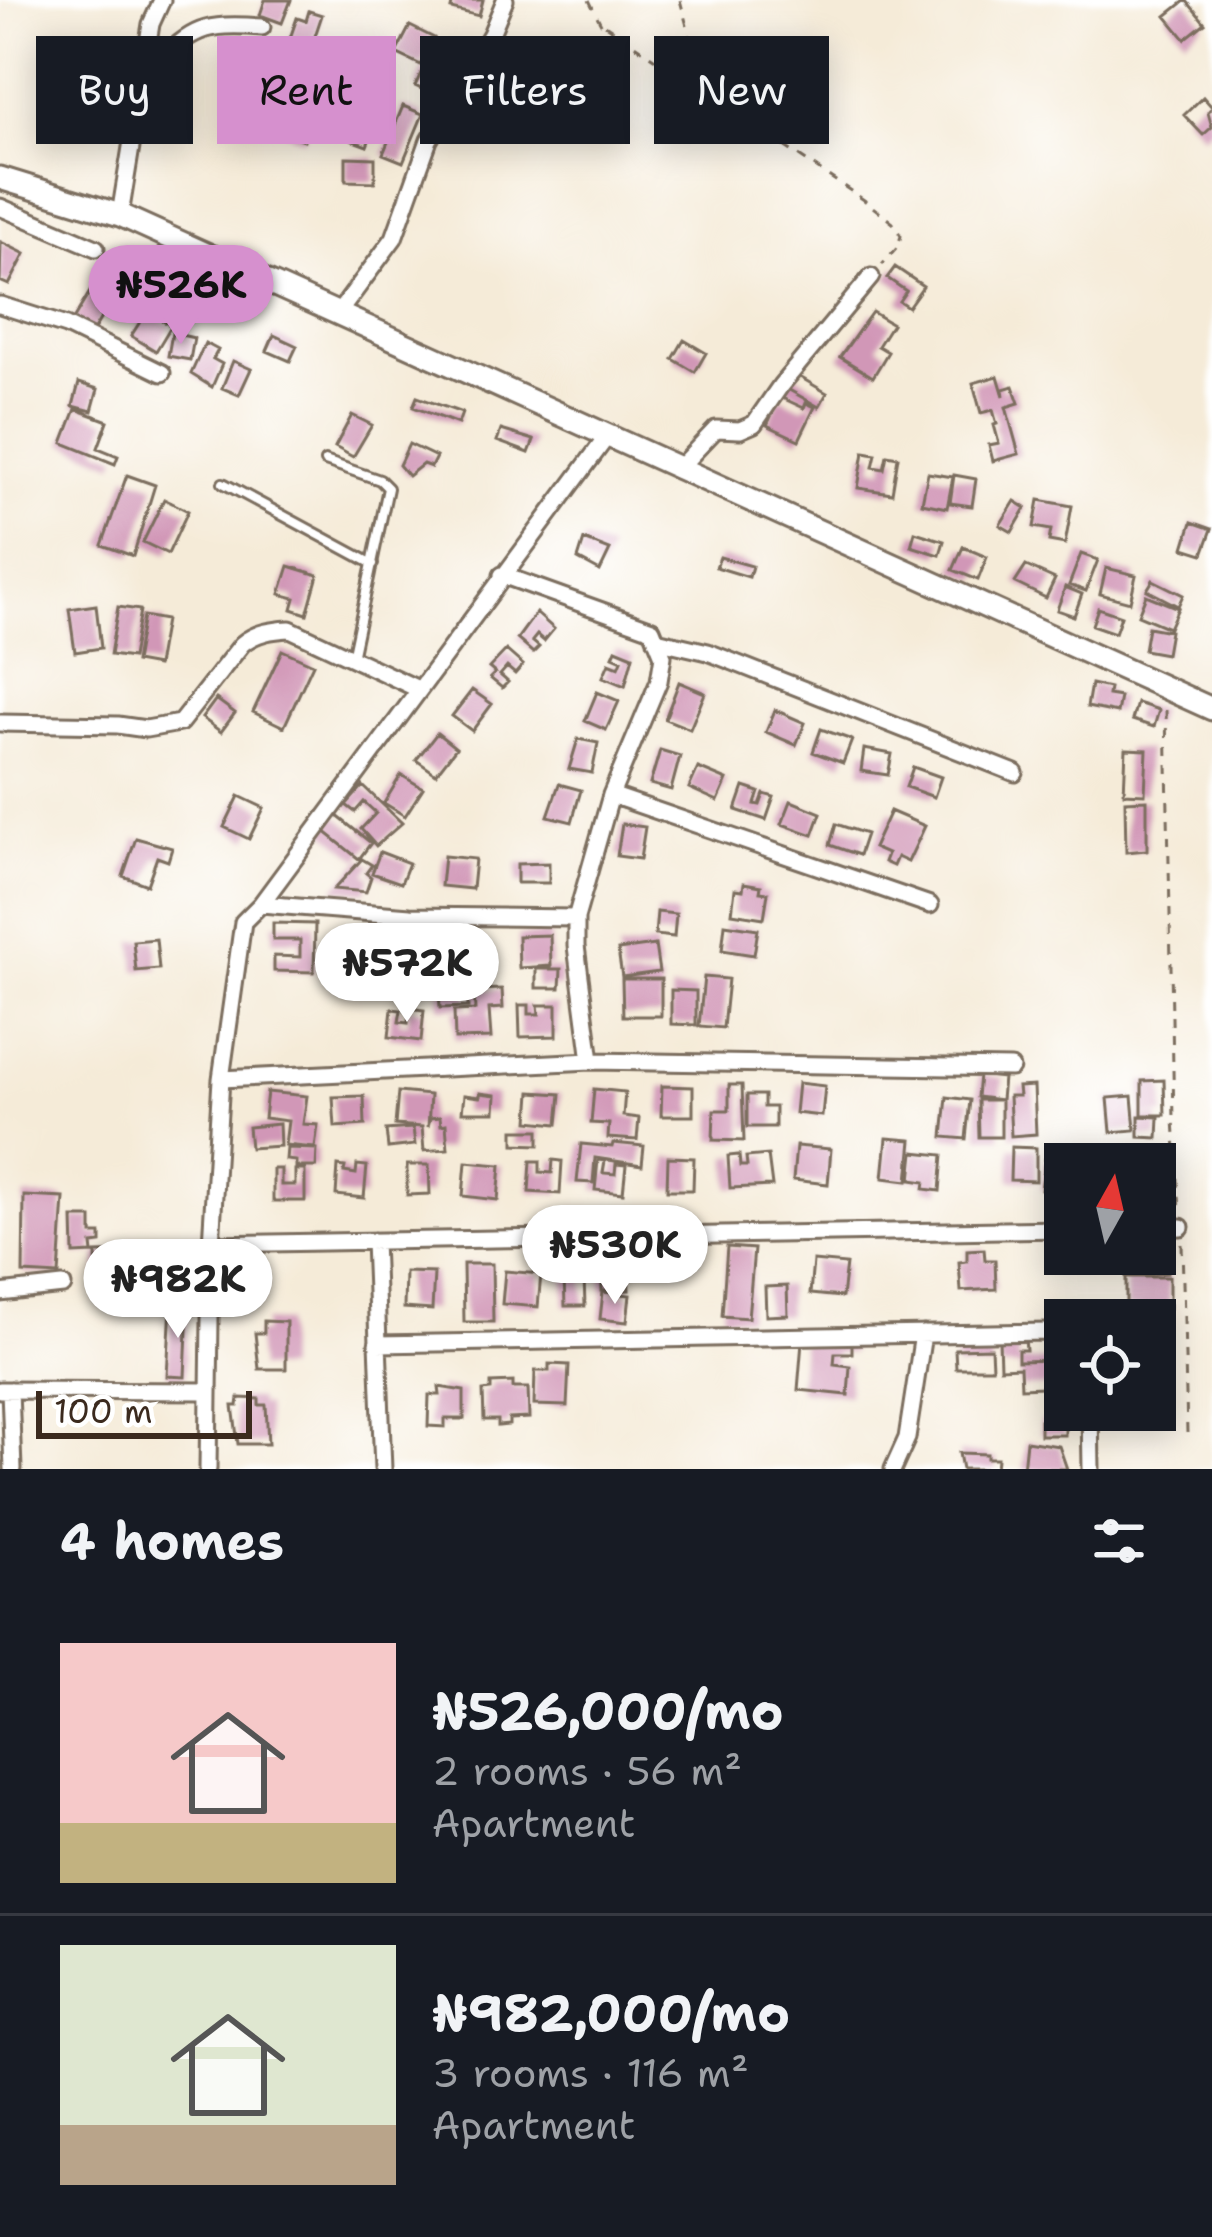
<!DOCTYPE html>
<meta charset="utf-8">
<style>
:root{--surface:#171b24;--page:#20242c;--text:#f1f3f6;--muted:#9ea1a6;--line:#363941;--accent:#d690ce}
body{margin:0;font-family:"Shantell Sans",sans-serif;background:var(--page);color:var(--text);height:100vh;display:flex;flex-direction:column;font-size:45px;white-space:nowrap}
*{box-sizing:border-box;margin:0}
p{font-size:39px;color:var(--muted)}
.icon{flex:none;width:66px;height:66px;fill:none;stroke:currentColor;stroke-width:2;stroke-linecap:round;stroke-linejoin:round}
.map{position:relative;height:1469px;overflow:hidden}
.panel{display:flex;flex-direction:column;background:var(--surface);flex:1}
.panel>*{flex:none}
.banner{position:absolute;left:36px;top:36px;width:1140px;height:108px;display:flex;gap:24px}
.needle{width:78px;rotate:8deg}
.buttons{position:absolute;left:1044px;top:1143px;display:grid;gap:24px}
.buttons a{display:grid;place-items:center;width:132px;height:132px;border-radius:0px;background:var(--surface);box-shadow:0 6px 30px #0003;font-size:60px}
.scale{position:absolute;left:36px;bottom:30px;width:216px;box-sizing:border-box;padding-left:12px;border:6px solid #3b2a1e;border-top:0;font-size:33px;line-height:42px;white-space:nowrap;color:#3b2a1e;-webkit-text-stroke:9px #fff;paint-order:stroke}
.price{position:absolute;translate:-50% -102px;padding:0 27px;border-radius:42px;background:#fff;color:#222;font-size:39px;line-height:78px;filter:drop-shadow(0 3px 6px #0008)}
.price::after{content:'';position:absolute;left:50%;top:72px;width:36px;height:27px;margin-left:-18px;background:inherit;clip-path:polygon(0 0,100% 0,50% 100%)}
.price.active{background:var(--accent);color:#111}
ul{padding:0;list-style:none}
li{display:flex;align-items:center;gap:36px;height:300px;padding:0 60px}
li+li{border-top:3px solid var(--line)}
li span{display:grid;place-items:center;flex:none;width:336px;height:240px;border-radius:0px;color:#555}
li>.icon{margin-inline-start:auto}
span .icon{width:144px;height:144px;fill:#fffc;stroke-width:1}
li b{font-size:51px}
h2{display:flex;justify-content:space-between;align-items:center;height:144px;padding:0 60px;font-size:51px}
.chip{padding:0 42px;border-radius:0px;background:var(--surface);box-shadow:0 6px 30px #0003;font-size:42px;line-height:108px}
.chip.active{background:var(--accent);color:#111}
.map>svg:first-child{display:block}
</style>
<div class="map">
<svg width="1212" height="1469" viewBox="0 0 1212 1469">
<rect width="100%" height="100%" fill="#fff"/>
<filter id="ink" filterUnits="userSpaceOnUse"><feTurbulence type="fractalNoise" baseFrequency=".00833" numOctaves="2"/><feDisplacementMap in="SourceGraphic" scale="24" xChannelSelector="R" yChannelSelector="G"/><feConvolveMatrix kernelMatrix="1 2 1 2 8 2 1 2 1" color-interpolation-filters="sRGB"/></filter>
<filter id="wash" filterUnits="userSpaceOnUse"><feTurbulence type="fractalNoise" baseFrequency=".004" numOctaves="4" result="noise"/><feDisplacementMap in="SourceGraphic" scale="48" xChannelSelector="R" yChannelSelector="G"/><feGaussianBlur stdDeviation="2.7" result="paint"/><feColorMatrix in="noise" values="0 0 0 0 0 0 0 0 0 0 0 0 0 0 0 0 0 1.4 0 .05"/><feComposite in="paint" operator="in"/></filter>
<g filter="url(#wash)">
<rect width="100%" height="100%" fill="#f5ebd8"/>
<g id="blocks">
<path fill="#d197b7" d="M265,0H291L282,23L260,15Z
M453,0H483L479,16L451,9Z
M1186,0L1205,23L1185,39L1166,16Z
M309,11L322,15L311,48L289,41L297,18L306,21Z
M410,26L434,38L421,65L396,53Z
M436,41L462,52L441,98L415,86Z
M306,62L326,70L305,127L309,128L304,140L278,130Z
M1203,97L1212,107L1208,112L1212,127L1203,135L1184,115Z
M403,106L423,114L403,162L383,154Z
M359,107L379,115L367,146L348,139Z
M346,157L375,158V182L346,181Z
M1,242L25,254L9,285L0,281Z
M895,267L923,286L908,307L899,301L906,291L887,278Z
M91,290L111,301L93,331L73,320Z
M147,311L171,326L156,351L131,336Z
M872,312L892,324L878,346L888,352L873,377L840,357Z
M172,333L194,338L190,360L168,356Z
M274,335L297,346L290,361L267,351Z
M684,340L706,353L695,372L673,359Z
M205,343L218,350L213,359L222,364L212,387L191,374Z
M233,361L251,369L239,395L222,388Z
M793,373L827,393L819,407L784,387Z
M998,376L1004,396L1003,389L1013,386L1019,403L1006,407L1019,454L993,461L989,445L999,443L994,425L997,424L993,410L981,413L973,383Z
M79,383L98,389L92,411L73,406Z
M417,397L462,413L458,424L413,407Z
M780,397L804,408L806,403L815,407L799,440L767,425Z
M76,409L108,421L98,448L118,456L115,464L63,443Z
M352,415L372,425L353,457L335,447Z
M501,430L534,440L529,453L497,441Z
M409,444L436,457L431,467L423,464L408,476L399,465Z
M864,452L876,454L873,467L884,469L887,455L898,457L892,493L858,488Z
M928,473L953,477L947,508L922,503Z
M127,475L155,485L133,556L102,545Z
M954,475L976,479L972,506L950,503Z
M164,499L188,511L168,554L143,542Z
M1039,500L1072,506L1065,544L1049,541L1051,530L1034,527Z
M1015,501L1026,508L1012,532L1000,525Z
M1192,522L1212,529L1203,554L1184,548Z
M915,532L944,541L940,555L911,546Z
M584,540L610,550L600,571L578,559Z
M963,547L987,557L978,580L953,570Z
M1081,554L1098,560L1086,591L1069,585Z
M720,557L752,566L749,577L716,567Z
M289,566L318,575L307,614L292,609L295,598L280,594Z
M1026,566L1055,579L1046,598L1015,583Z
M1106,568L1136,575L1130,602L1100,594Z
M1153,580L1183,595L1178,606L1147,590Z
M1065,587L1082,594L1074,616L1057,610Z
M1146,595L1178,608L1169,628L1138,615Z
M96,605L101,648L75,652L69,609Z
M118,607L140,610L132,658L110,655Z
M1098,608L1121,616L1115,633L1092,625Z
M536,613L554,629L544,641L537,635L532,641L539,647L533,653L517,639Z
M143,616L165,620L157,666L135,662Z
M1148,627L1170,631L1166,654L1144,650Z
M616,649L633,656L625,686L603,677L609,663L619,667L622,660L613,656Z
M282,650L313,664L284,727L253,712Z
M506,650L523,665L515,674L507,667L500,675L508,682L502,688L490,678L495,673L489,668Z
M679,682L705,693L690,729L665,719Z
M1091,684L1109,688L1108,695L1120,697L1117,713L1087,707Z
M472,690L492,704L472,731L452,716Z
M597,692L619,701L606,730L585,721Z
M216,699L235,713L221,732L202,718Z
M1137,703L1159,710L1154,727L1132,720Z
M775,710L805,723L796,745L766,732Z
M821,729L852,740L843,763L813,752Z
M437,733L456,748L436,774L416,760Z
M578,739L598,743L592,773L569,769Z
M864,749L892,754L888,775L861,771Z
M1126,749L1147,750L1145,794L1124,793Z
M660,750L680,756L671,790L650,784Z
M913,767L941,777L934,797L906,787Z
M698,768L727,780L718,801L689,788Z
M401,775L423,788L405,816L384,803Z
M559,784L581,790L572,822L548,816Z
M363,786L402,823L376,846L361,829L376,813L364,802L355,812L346,805Z
M744,787L759,792L755,804L760,805L764,794L774,797L766,820L736,810Z
M239,796L264,808L249,839L224,827Z
M1147,800V850L1126,852L1125,801Z
M791,801L821,813L813,835L782,824Z
M890,811L925,826L908,862L897,857L893,866L884,862L887,854L873,848Z
M336,815L371,843L359,859L324,831Z
M622,824L645,827L640,859L617,856Z
M836,824L866,834L859,855L830,845Z
M136,838L172,848L168,861L157,857L147,885L123,876Z
M380,852L409,863L401,883L372,873Z
M444,856L475,859L472,889L441,886Z
M362,859L372,865L366,873L371,877L366,892L334,889Z
M549,863V883H517V864Z
M744,883L761,886L760,892L768,893L764,918L732,913L735,889L743,890Z
M657,912L676,914L674,937L655,935Z
M273,923L315,924L314,972L274,971V956L300,957V940H273Z
M725,924L758,929L754,955L722,950Z
M550,935L551,966L519,968L518,936Z
M452,936L483,939L480,969L449,966Z
M389,937L421,938L420,970L388,971Z
M156,939L159,969L136,971L133,941Z
M655,945L659,972L622,977L618,950Z
M536,969H561L560,988H536Z
M704,977L728,979L723,1028L699,1026Z
M622,979H661V1016H623Z
M467,989L468,1007L440,1008L439,991Z
M502,989L503,1008L489,1009L491,1038L455,1039L454,1011L475,1010L474,990Z
M671,990L696,991V1025L671,1024Z
M519,1005H529V1014H539L538,1005H557V1036L520,1037Z
M409,1008L424,1010L421,1041L389,1037L392,1009L401,1010L399,1022L408,1023Z
M979,1075L1003,1078L1001,1100L977,1097Z
M1164,1080L1165,1115H1142V1081Z
M798,1083L825,1086L822,1116L795,1113Z
M729,1085H742L744,1141L713,1140L714,1110H729Z
M662,1086L693,1087V1116H661Z
M1034,1086L1036,1134L1011,1136L1009,1096H1019L1018,1087Z
M594,1089L625,1092L623,1116L639,1118L637,1140L608,1138L609,1124L591,1123Z
M267,1092L307,1096L303,1124L318,1125L315,1148L285,1145L288,1121L264,1118Z
M398,1092L430,1095L428,1127L430,1118L440,1117L441,1125L446,1124L448,1149L424,1151L422,1127L395,1125Z
M531,1092L561,1094L558,1124L529,1121Z
M480,1093L496,1095L495,1112H462L464,1095L480,1097Z
M747,1095H764V1107H775V1127H747Z
M364,1096L365,1125L335,1127L333,1097Z
M1132,1096L1135,1130L1111,1132L1108,1098Z
M947,1097L970,1100L966,1139L943,1137Z
M978,1100H1001V1137H979Z
M1139,1116L1159,1117L1158,1138L1139,1137Z
M279,1124L280,1146L250,1148L248,1127Z
M413,1128L415,1145L388,1148L386,1130Z
M514,1130H539V1145L514,1144Z
M887,1138L912,1140L908,1181L883,1178Z
M613,1143L644,1146L642,1165L595,1158L593,1183L577,1182L581,1144L612,1147Z
M796,1146L831,1149L828,1184L793,1180Z
M1011,1147L1036,1148V1181L1010,1180Z
M287,1148L317,1149L316,1167H296V1161L286,1160Z
M914,1152L943,1155L940,1191L924,1189L925,1182L911,1180Z
M739,1155L740,1166H747L746,1157L768,1155L772,1186L730,1188L728,1156Z
M668,1157L694,1158L693,1190H667Z
M1045,1159L1065,1162V1193L1041,1189Z
M553,1160L562,1161L560,1194L529,1192L531,1161H540V1172L552,1173Z
M598,1160L605,1161L603,1173L615,1174L616,1164L626,1165L623,1193L595,1190Z
M466,1162L501,1165L498,1200L463,1196Z
M357,1165L367,1166L364,1198L336,1195L338,1166L345,1167L344,1172L356,1174Z
M407,1165H429L430,1194L407,1195Z
M273,1169H281V1185H295V1170H305V1201H273Z
M24,1196L64,1198L59,1275L23,1273Z
M73,1218H92V1234H101V1243L92,1244L93,1253L74,1254Z
M1166,1241L1167,1273L1137,1275L1136,1254H1155V1242Z
M727,1247L754,1249L748,1318L722,1316Z
M984,1249L985,1260H995L996,1289L961,1291L959,1262L967,1261V1250Z
M139,1252L140,1264H150L151,1285L140,1286V1300L97,1301L96,1253Z
M813,1261L846,1264L842,1297L810,1294Z
M463,1264H492L493,1322H464Z
M628,1264L629,1290L602,1291L601,1265Z
M505,1271L541,1274L538,1307L502,1304Z
M405,1272L434,1273L432,1310L404,1308Z
M1126,1277H1169V1308H1126Z
M584,1278L585,1306H565L564,1279Z
M787,1286L788,1315L766,1316L765,1287Z
M603,1292L630,1295L627,1322L600,1319Z
M171,1305H188L185,1377L167,1376Z
M264,1321L286,1322V1369H259L255,1333H264Z
M1025,1338L1026,1350H1018V1361L1059,1360V1371H1065V1386L1021,1388L1020,1367L1000,1368L999,1339Z
M825,1341L852,1342V1353H835L834,1364L850,1366L848,1395L798,1390L802,1342Z
M1155,1347H1166L1167,1378H1155Z
M991,1348L992,1368H956L955,1349Z
M549,1364L569,1365L567,1406L534,1405L535,1371H549Z
M513,1382V1388H528L529,1418L509,1419V1425L498,1426V1420H484L483,1391L491,1390V1383Z
M439,1387L464,1391V1419H445V1427L428,1426L429,1395H440Z
M239,1398L259,1399V1405H266L268,1444H238L233,1406H238Z
M1040,1420L1065,1421V1435H1040Z
M1026,1441L1059,1446L1067,1469H1023Z
M959,1453L987,1454V1458H997L996,1469H962Z"/>
</g>
</g>
<g filter="url(#ink)">
<use href="#blocks" fill-opacity="0" stroke="#7c6e5f" stroke-width="3"/>
<g fill="none" stroke-linecap="round" stroke-linejoin="round">
<g stroke="#7c6e5f" stroke-width="14">
<path id="lane" d="M325,461L380,480L388,488L352,658
M223,483L373,564"/>
</g>
<g stroke="#7c6e5f" stroke-width="21">
<path id="street" d="M142,77C192,32 193,22 262,27
M0,207L96,248
M120,215L151,24L162,0
M0,305L66,326L162,373
M337,315L394,238L429,140L491,34L505,0
M677,470L716,429L740,430L754,424L781,385L871,277
M502,575L652,629L663,656L659,681L611,795L576,918V946L591,1061
M656,640L708,652L1015,773
M0,723L118,725L146,729L180,723L242,644C256,632 273,630 290,629L418,689
M611,795L930,905
M261,904L410,916L576,918
M221,1079L591,1061L1011,1068
M1155,1228L1181,1227
M374,1241L383,1469
M211,1244L1065,1229
M0,1293L63,1286
M377,1344L1049,1332L1065,1335
M0,1390L208,1391
M10,1390L13,1469
M1090,1410L1091,1469
M208,1469L211,1244L221,1079L243,922L261,904L606,438
M893,1469L907,1438L923,1334"/>
</g>
<g stroke="#7c6e5f" stroke-width="27">
<path id="secondary" d="M0,178L120,215L1212,709"/>
</g>
<path stroke="#7c6e5f" stroke-width="3" stroke-dasharray="9 9" stroke-linecap="butt" d="M589,0L611,44L615,76L612,132
M680,0L690,37L729,107
M605,25L864,200L893,223L901,236L897,248L882,265
M1166,710L1174,1120L1180,1210
M1182,1244L1187,1433"/>
<use href="#lane" stroke="#fff" stroke-width="8"/>
<use href="#street" stroke="#fff" stroke-width="15"/>
<use href="#secondary" stroke="#fff" stroke-width="21"/>
</g>
</g>
</svg>
<div class="buttons">
<a><svg class="needle" viewBox="-14 -14 28 28"><path d="M0-13l5 13h-10z" fill="#e53935"/><path d="M0 13l5-13h-10z" fill="#9ea1a6"/></svg></a>
<a><svg class="icon" aria-label="locate" viewBox="0 0 24 24"><circle cx="12" cy="12" r="6"/><path d="M12 2v4M12 18v4M2 12h4M18 12h4"/></svg></a>
</div>
<div class="scale">100 m</div>
<b class="price active" style="left:181px;top:347px">₦526K</b>
<b class="price" style="left:407px;top:1025px">₦572K</b>
<b class="price" style="left:615px;top:1307px">₦530K</b>
<b class="price" style="left:178px;top:1341px">₦982K</b>
<div class="banner">
<a class="chip">Buy</a>
<a class="chip active">Rent</a>
<a class="chip">Filters</a>
<a class="chip">New</a>
</div>
</div>
<section class="panel">
<h2>4 homes<svg class="icon" aria-label="filters" viewBox="0 0 24 24"><path d="M4 7h16M4 17h16"/><circle cx="9" cy="7" r="2"/><circle cx="15" cy="17" r="2"/></svg></h2>
<ul>
<li><span style="background:linear-gradient(#f6c9c9 75%,#c2b280 0)"><svg class="icon" aria-label="home" viewBox="0 0 24 24"><path d="M3 11l9-7 9 7M6 9v11h12V9"/></svg></span><div><b>₦526,000/mo</b><p>2 rooms · 56 m²</p><p>Apartment</p></div></li>
<li><span style="background:linear-gradient(#dfe7d0 75%,#b9a48a 0)"><svg class="icon" aria-label="home" viewBox="0 0 24 24"><path d="M3 11l9-7 9 7M6 9v11h12V9"/></svg></span><div><b>₦982,000/mo</b><p>3 rooms · 116 m²</p><p>Apartment</p></div></li>
</ul>
</section>
